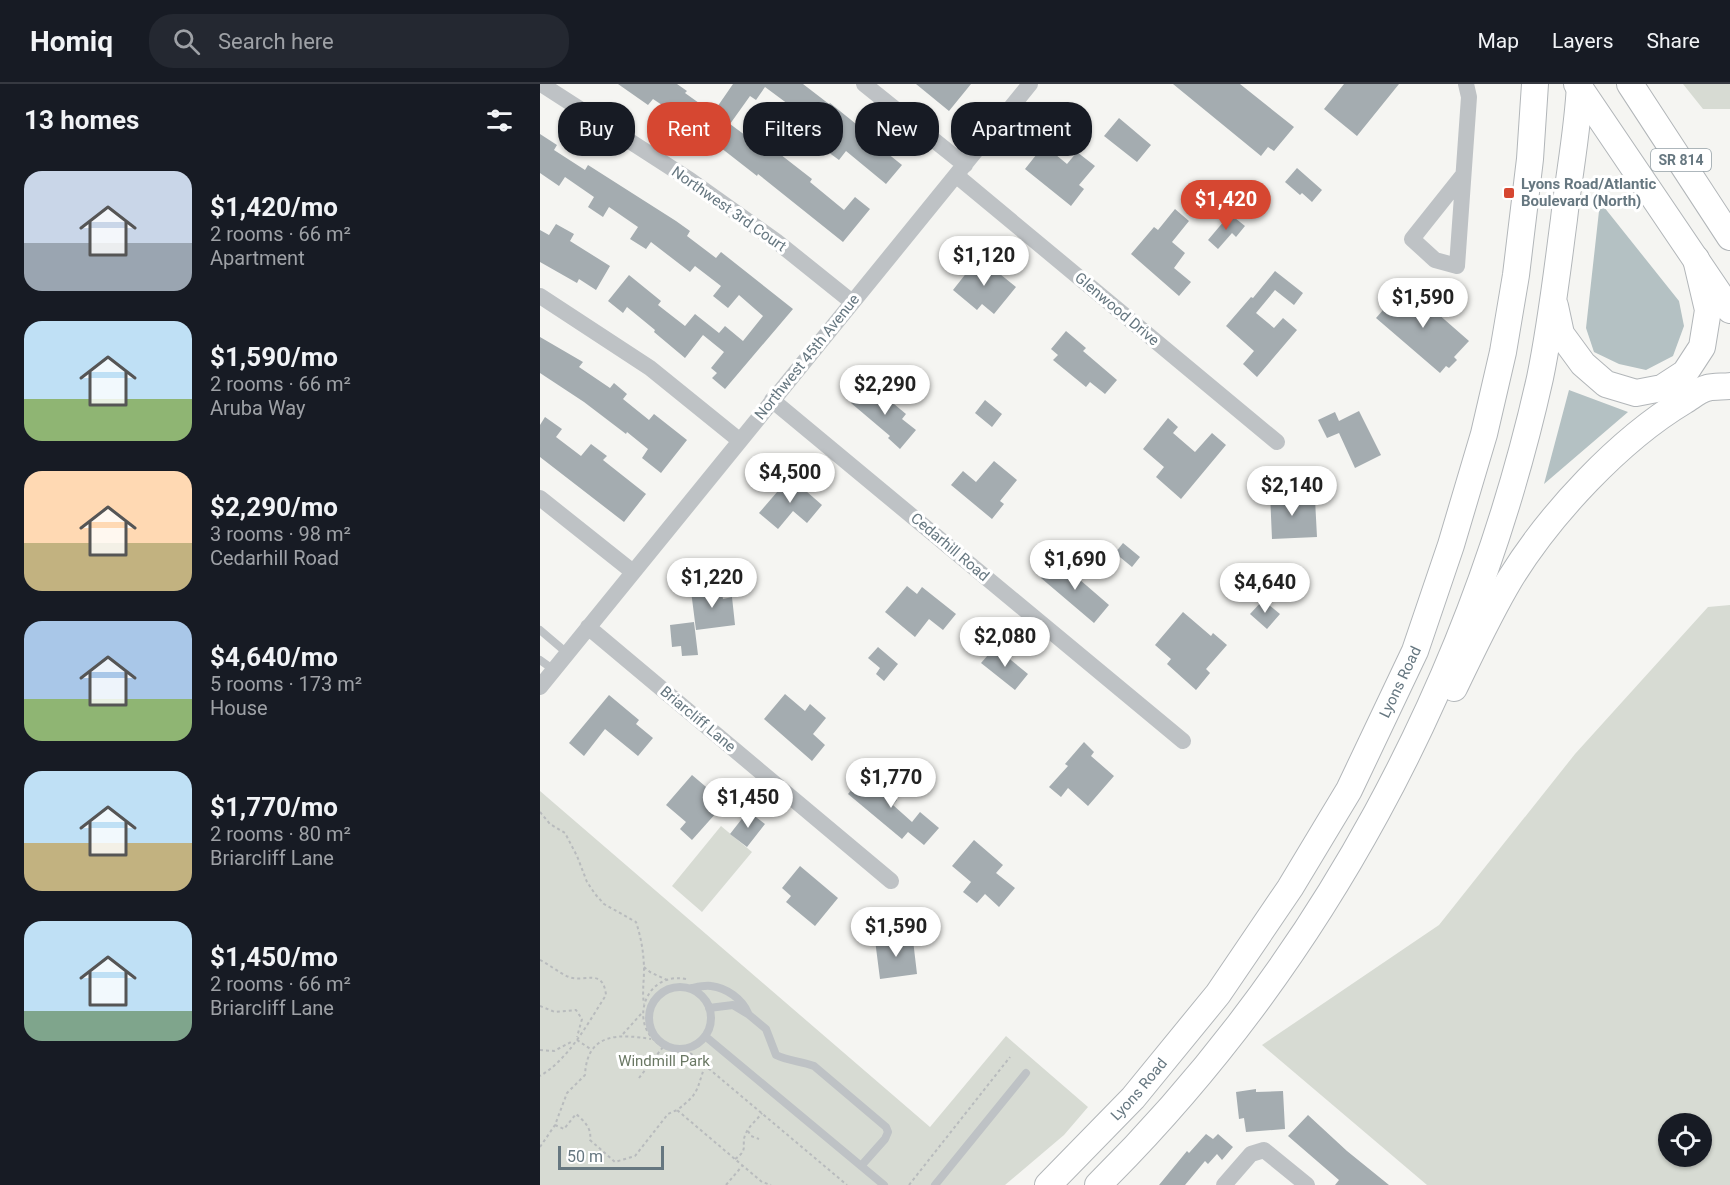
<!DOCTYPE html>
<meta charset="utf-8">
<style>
:root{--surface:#171b24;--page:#242831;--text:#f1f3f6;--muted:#9ea1a6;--line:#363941;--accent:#d64731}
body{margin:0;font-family:Roboto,sans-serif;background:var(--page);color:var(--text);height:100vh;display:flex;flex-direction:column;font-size:22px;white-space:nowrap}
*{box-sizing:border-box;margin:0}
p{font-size:20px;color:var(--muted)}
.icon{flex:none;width:33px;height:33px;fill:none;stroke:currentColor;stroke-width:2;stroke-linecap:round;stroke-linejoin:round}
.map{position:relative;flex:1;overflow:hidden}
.sheet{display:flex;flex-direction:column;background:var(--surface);width:540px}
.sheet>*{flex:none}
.top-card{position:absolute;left:18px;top:18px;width:570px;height:54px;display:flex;gap:12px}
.buttons{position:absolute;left:1118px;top:1029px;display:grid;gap:12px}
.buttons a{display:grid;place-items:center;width:54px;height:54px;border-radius:50%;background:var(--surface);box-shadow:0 2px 4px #0004;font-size:30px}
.scale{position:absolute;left:18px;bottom:15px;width:106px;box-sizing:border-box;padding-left:6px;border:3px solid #667780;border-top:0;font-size:16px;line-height:21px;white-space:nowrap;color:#667780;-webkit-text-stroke:4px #fff;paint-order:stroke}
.price{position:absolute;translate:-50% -51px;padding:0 14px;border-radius:21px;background:#fff;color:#222;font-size:20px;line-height:39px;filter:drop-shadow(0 2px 3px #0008)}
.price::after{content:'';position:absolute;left:50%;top:36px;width:18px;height:14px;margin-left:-9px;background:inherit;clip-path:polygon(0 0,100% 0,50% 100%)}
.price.active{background:var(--accent);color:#fff}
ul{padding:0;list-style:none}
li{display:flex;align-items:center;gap:18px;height:150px;padding:0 24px}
li span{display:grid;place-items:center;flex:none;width:168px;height:120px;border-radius:18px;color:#555}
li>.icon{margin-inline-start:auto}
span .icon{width:72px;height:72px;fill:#fffc;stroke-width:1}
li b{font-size:26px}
h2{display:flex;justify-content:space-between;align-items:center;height:72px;padding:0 24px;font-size:26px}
.tag{padding:0 21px;border-radius:24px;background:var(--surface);box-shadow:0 2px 4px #0004;font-size:21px;line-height:54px}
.tag.active{background:var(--accent);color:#fff}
header{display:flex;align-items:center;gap:36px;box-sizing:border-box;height:84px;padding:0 30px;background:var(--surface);border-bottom:2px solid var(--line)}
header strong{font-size:28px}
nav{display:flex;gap:33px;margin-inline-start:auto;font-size:21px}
.search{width:420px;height:54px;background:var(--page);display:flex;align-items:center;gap:15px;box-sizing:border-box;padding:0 21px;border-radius:24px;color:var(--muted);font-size:22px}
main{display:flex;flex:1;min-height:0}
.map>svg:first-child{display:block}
</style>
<header>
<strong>Homiq</strong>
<div class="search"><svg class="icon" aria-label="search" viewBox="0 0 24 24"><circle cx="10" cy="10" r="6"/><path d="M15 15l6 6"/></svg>Search here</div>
<nav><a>Map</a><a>Layers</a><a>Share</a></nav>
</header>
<main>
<section class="sheet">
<h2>13 homes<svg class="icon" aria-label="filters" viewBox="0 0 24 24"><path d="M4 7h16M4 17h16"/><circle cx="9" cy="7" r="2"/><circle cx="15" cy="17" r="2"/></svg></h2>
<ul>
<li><span style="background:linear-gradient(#c9d6e8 60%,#9aa5b1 0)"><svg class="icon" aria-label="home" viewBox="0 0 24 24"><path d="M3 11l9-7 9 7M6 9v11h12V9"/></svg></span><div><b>$1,420/mo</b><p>2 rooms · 66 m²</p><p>Apartment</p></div></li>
<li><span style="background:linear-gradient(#bfe0f5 65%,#8fb573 0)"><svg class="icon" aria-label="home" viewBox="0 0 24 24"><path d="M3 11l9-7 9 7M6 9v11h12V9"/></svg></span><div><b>$1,590/mo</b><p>2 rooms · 66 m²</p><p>Aruba Way</p></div></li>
<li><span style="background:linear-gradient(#ffd9b3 60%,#c2b280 0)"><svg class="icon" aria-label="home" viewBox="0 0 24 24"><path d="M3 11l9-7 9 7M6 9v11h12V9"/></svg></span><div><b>$2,290/mo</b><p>3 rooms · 98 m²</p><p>Cedarhill Road</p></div></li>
<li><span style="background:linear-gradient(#a9c7e8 65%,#8fb573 0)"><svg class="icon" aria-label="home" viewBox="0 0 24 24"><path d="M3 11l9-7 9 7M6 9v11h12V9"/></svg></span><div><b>$4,640/mo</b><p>5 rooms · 173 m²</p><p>House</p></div></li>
<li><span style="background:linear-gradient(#bfe0f5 60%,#c2b280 0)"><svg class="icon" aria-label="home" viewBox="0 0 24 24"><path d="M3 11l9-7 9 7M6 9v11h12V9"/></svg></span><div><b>$1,770/mo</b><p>2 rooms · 80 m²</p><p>Briarcliff Lane</p></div></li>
<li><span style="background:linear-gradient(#bfe0f5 75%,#7fa58c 0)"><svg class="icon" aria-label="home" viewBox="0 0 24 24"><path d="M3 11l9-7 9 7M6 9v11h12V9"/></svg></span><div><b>$1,450/mo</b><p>2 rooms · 66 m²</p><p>Briarcliff Lane</p></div></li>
</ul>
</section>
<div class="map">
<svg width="1190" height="1101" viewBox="0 0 1190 1101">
<rect width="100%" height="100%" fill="#f5f5f2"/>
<path fill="#d7dbd3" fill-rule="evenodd" d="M1143,0H1190V25H1163Z
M1190,521V1101H887L722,961L899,841L1035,670L1168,523ZM1128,1040H1161V1072H1128Z
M0,707L390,1043L466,952L548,1023L524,1051L465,1101H0Z
M181,742L212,768L162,828L132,802Z"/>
<path fill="#b4c1c3" d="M1060,118L1139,217L1144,242L1133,272L1106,286L1079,280L1054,268L1046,244Z
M1029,306L1088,328L1004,400Z"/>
<path fill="#a4acb0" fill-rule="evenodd" d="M78,0H137L147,7L145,9L173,29L193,0H263L289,20L290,19L331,52L334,48L347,58L342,65L362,81L346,100L306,67L299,76L284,65L293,53L268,32L257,46L254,44L236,67L272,95L270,98L304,126L315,113L330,125L303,158L218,90L217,92L176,60L174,63L140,38L143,35L113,15L108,21ZM225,3L252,23L232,50L227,47L217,60L190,40L210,12L216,16Z
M376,0H431L409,27Z
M633,0H700L754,43L734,67L728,63L721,72Z
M804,0H859L817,52L784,25Z
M579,34L611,61L597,78L564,52Z
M0,50L17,61L14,66L45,86L48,81L136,137L150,147L147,152L176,174L181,168L253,225L185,305L172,294L177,289L171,284L184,268L163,251L145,274L114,248L115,246L87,223L83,229L68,217L89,191L121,217L118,221L145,242L155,230L179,249L185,242L203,257L223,232L199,211L188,224L173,212L181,202L155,182L150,188L111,158L106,165L90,155L98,143L69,123L63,133L48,123L54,113L25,93L19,102L0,89Z
M504,61L527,80L537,68L555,82L539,101L544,105L531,122L485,85Z
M757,84L782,106L772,118L762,109L760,111L745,98Z
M635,125L649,137L632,158L645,169L634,184L651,198L639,212L591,170L614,143L618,146Z
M690,130L705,142L696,153L692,149L678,165L668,156Z
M16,140L34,150L30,157L70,182L56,206L39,195L37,199L0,178V146L9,151Z
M439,173L476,203L454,230L442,220L437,226L413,206Z
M735,187L763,209L754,221L735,206L716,229L734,244L743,234L757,246L717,293L703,280L714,267L686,242L711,213L713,214Z
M865,201L929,257L914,273L917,276L909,284L906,282L900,289L836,234Z
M526,247L546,264L543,267L577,296L565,310L550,298L546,303L513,276L518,271L511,265Z
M0,253L43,278L39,283L70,304L74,299L87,310L83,315L109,336L114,330L147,356L121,389L102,374L108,365L87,348L86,350L44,318L0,289Z
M325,302L339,313L342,310L366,330L362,335L376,346L360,365L348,354L350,352L311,319Z
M445,316L462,330L452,343L435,329Z
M819,327L841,371L815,384L799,349L787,354L778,336L795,328L799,337Z
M5,333L22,345L16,353L41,372L51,360L67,372L63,376L106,410L84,438L0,373V341Z
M628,334L638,343L633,349L655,368L672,349L686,361L641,415L616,393L624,383L603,365Z
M454,377L477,396L460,417L464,420L452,435L411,401L423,387L436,398Z
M250,393L282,421L267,439L253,427L238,445L219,429Z
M747,408L748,416L775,415L777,453L732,455L730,409Z
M583,459L600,473L592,483L575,469Z
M517,476L569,521L554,539L501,494Z
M367,502L377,510L382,503L416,530L403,546L389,535L375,553L345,528Z
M181,504L183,515L192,513L195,541L156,546L151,507Z
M723,516L740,530L727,545L710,530Z
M643,528L671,552L673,549L687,561L666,585L670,589L656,606L627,580L631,575L615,561Z
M154,538L158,571L142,572L141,562L132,563L130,541Z
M338,563L358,580L344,597L336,590L340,584L328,574Z
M455,563L488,590L475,606L441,579Z
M245,610L265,627L270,620L286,634L273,650L285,661L272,677L224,635Z
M69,611L99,636L96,640L113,654L98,672L65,645L44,672L29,659Z
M544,658L554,668L551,672L574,692L548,722L528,704L521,713L509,703L528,682L525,680Z
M338,686L353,699L346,707L357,716L353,721L372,738L380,728L399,744L384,761L368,748L362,755L308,710L321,694L327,700Z
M152,691L185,719L152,756L140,745L146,738L126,721Z
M208,727L225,740L207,763L190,750Z
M434,756L463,781L456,789L475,804L459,823L445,810L437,819L423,808L431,798L412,782Z
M260,782L298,814L275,842L246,818L251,812L242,804Z
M353,854V858L373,856L377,890L340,895L335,856Z
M716,1005V1008L743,1007L745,1045L706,1048L704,1034L699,1035L696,1008Z
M768,1031L807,1067L849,1101H795L799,1096L748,1052Z
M666,1050L673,1055L678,1050L693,1063L682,1076L677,1070L668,1080L665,1077L645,1101H619L647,1067L649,1069Z"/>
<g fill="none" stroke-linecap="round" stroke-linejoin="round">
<g stroke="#b2b6b9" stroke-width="28">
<g id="primary">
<path d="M1037,0L1190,226"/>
<path d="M1090,0L1190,153"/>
<path d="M1015,222L1021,250L1043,280L1066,300L1096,309L1122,304L1145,289L1162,263L1168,226L1156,175"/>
<path d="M914,604C932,567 949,530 970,495C1010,430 1079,356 1144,317C1151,313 1159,306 1167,304C1174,302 1183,303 1190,302"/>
<path id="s1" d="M508,1101L593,1014L678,910L750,804L809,706L875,567L911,461L944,350L963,268L976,191L990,75L995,0"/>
<path d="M558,1101C779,882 932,598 1000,294C1011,241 1017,188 1024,135C1029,90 1038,45 1040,0"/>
</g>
</g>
<path stroke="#b8bbbd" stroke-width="2" stroke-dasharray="3 3" stroke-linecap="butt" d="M0,728L10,740L25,749L37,772L47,798L55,810L64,820L96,838C101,853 104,870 104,886C104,898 102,908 104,920
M0,876C10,881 19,889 29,893C44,899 63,883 66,911C48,939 29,975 0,992
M104,883L110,888L127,896
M146,895C95,885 82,968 149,968L307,1101
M0,922L15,928L36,926L42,935L37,953
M83,950L101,930
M37,956L52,966
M0,966L14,967L33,957
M165,982C156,1006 160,1009 137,1026L222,1098L231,1101
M99,994L123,963
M15,1041L24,1045L36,1030C44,1037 52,1044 50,1056L75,1078L95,1072L128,1030L137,1026
M208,1047L211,1052L219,1055
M0,1063L15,1041L27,1009L45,991C47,948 79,950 111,955
M195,1075C210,1065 200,1061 206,1049C209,1042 217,1036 222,1029
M186,1101L203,1081
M369,1101L470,973"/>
<path stroke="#bec2c5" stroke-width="8" d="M0,546L27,569
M0,576L14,586
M109 934a31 31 0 1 1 62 0a31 31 0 1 1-62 0Z
M152,904C157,903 165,901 171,902C187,904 202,915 208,929
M169,924L193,921L208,930L226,945L236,971C248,977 261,977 274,982L346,1043L348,1048L345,1055L321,1082
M165,952L344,1101
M395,1101L486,989"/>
<path stroke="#bec2c5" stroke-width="16" d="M1,0L150,96L236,157L312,218
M324,0L425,81
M923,91L872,155L895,176L917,182L929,13L926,0
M417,92L737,358
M0,212L110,284L199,356
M232,316L643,657
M0,414L93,488
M48,543L351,797
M0,603L490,0
M684,1101L711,1070L724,1066L767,1101"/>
<use href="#primary" stroke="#fff" stroke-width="26"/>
</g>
<rect fill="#d64731" stroke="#fff" stroke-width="2" x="963" y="103" width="12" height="12" rx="3"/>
<g text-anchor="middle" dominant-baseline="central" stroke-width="6" stroke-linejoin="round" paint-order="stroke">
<rect fill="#fff" stroke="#94a0a6" stroke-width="1.5" x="1111" y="65" width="60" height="22" rx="4.5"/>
<g font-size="14" font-weight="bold" fill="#667780">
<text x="1141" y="76">SR 814</text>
</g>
<g font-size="15" font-weight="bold" fill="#667780" stroke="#fff" text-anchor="start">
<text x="981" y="100">Lyons Road/Atlantic<tspan x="981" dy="17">Boulevard (North)</tspan></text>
</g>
<g font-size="15" fill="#667780" stroke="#fff">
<text transform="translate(189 125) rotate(35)">Northwest 3rd Court</text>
<text transform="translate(577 225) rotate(40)">Glenwood Drive</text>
<text transform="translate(267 273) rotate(-51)">Northwest 45th Avenue</text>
<text transform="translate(410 463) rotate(40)">Cedarhill Road</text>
<text stroke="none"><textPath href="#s1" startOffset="618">Lyons Road</textPath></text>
<text transform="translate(158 635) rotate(40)">Briarcliff Lane</text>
<text stroke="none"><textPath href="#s1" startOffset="132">Lyons Road</textPath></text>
</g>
<g font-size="15" fill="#6a7864" stroke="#fff">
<text x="124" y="977">Windmill Park</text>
</g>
</g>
</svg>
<div class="buttons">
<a><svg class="icon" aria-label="locate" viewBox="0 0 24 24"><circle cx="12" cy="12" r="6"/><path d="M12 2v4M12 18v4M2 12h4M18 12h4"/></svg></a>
</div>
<div class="scale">50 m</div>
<b class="price active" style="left:686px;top:147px">$1,420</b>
<b class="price" style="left:444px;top:203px">$1,120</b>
<b class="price" style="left:883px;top:245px">$1,590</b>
<b class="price" style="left:345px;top:332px">$2,290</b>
<b class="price" style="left:250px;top:420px">$4,500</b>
<b class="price" style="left:752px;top:433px">$2,140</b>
<b class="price" style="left:535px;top:507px">$1,690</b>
<b class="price" style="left:172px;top:525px">$1,220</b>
<b class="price" style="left:725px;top:530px">$4,640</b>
<b class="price" style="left:465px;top:584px">$2,080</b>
<b class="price" style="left:351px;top:725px">$1,770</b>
<b class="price" style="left:208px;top:745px">$1,450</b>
<b class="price" style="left:356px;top:874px">$1,590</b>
<div class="top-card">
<a class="tag">Buy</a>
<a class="tag active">Rent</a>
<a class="tag">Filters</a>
<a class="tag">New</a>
<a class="tag">Apartment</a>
</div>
</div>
</main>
